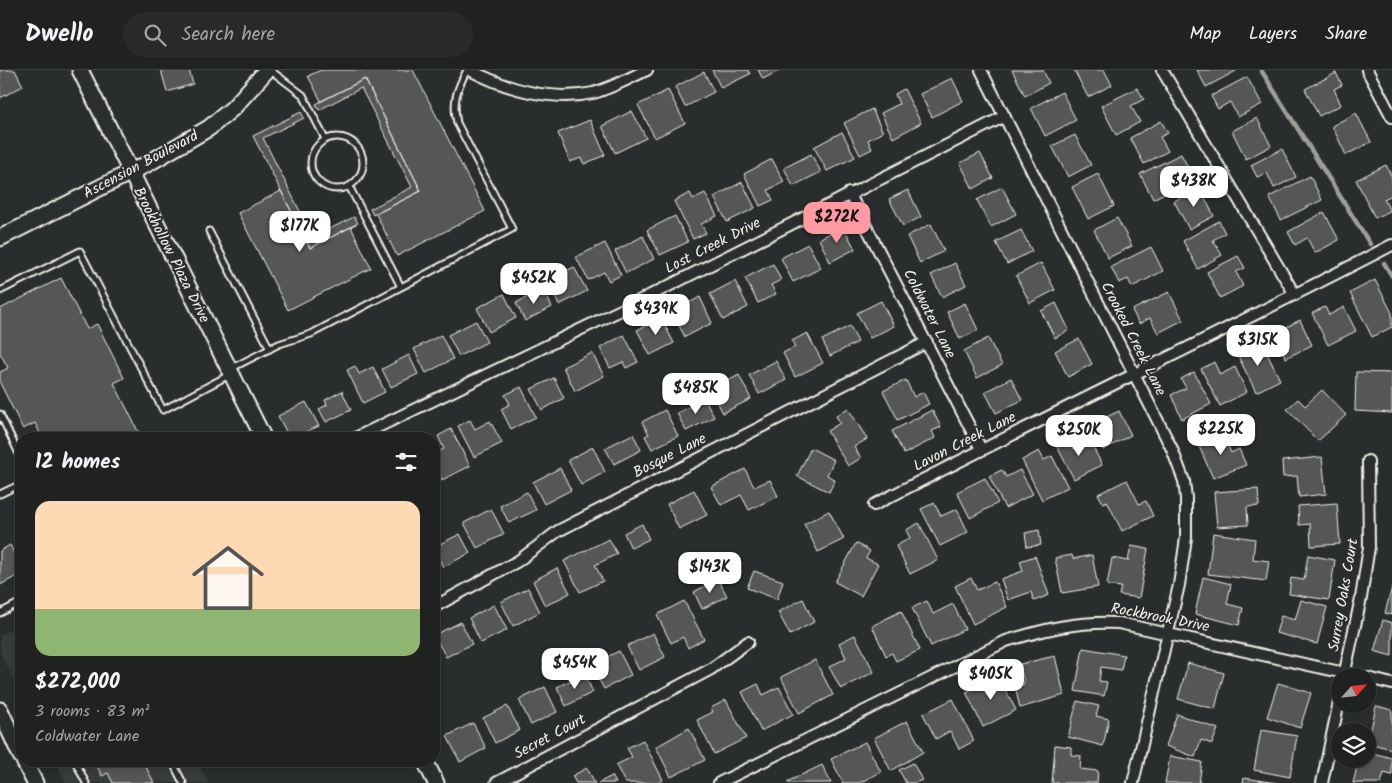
<!DOCTYPE html>
<meta charset="utf-8">
<style>
:root{--surface:#202222;--page:#282a2a;--text:#f1f3f6;--muted:#a2a4a5;--line:#3d3f40;--accent:#ff9aa2}
body{margin:0;font-family:Kalam,sans-serif;background:var(--page);color:var(--text);height:100vh;display:flex;flex-direction:column;font-size:19px;white-space:nowrap}
*{box-sizing:border-box;margin:0}
p{font-size:16px;color:var(--muted)}
.icon{flex:none;width:28px;height:28px;fill:none;stroke:currentColor;stroke-width:2;stroke-linecap:round;stroke-linejoin:round}
.map{position:relative;flex:1;overflow:hidden}
.side{position:absolute;left:15px;top:362px;width:425px;height:335px;display:flex;flex-direction:column;background:var(--surface);border-radius:20px;box-shadow:0 2px 8px #0003,0 0 0 1px var(--line)}
.side>*{flex:none}
.needle{width:32px;rotate:63deg}
.tools{position:absolute;left:1331px;top:598px;display:grid;gap:10px}
.tools a{display:grid;place-items:center;width:45px;height:45px;border-radius:50%;background:var(--surface);box-shadow:0 2px 8px #0003,0 0 0 1px var(--line);font-size:25px}
.price{position:absolute;translate:-50% -42px;padding:0 11px;border-radius:10px;background:#fff;color:#222;font-size:16px;line-height:32px;filter:drop-shadow(0 1px 2px #0008)}
.price::after{content:'';position:absolute;left:50%;top:30px;width:15px;height:11px;margin-left:-8px;background:inherit;clip-path:polygon(0 0,100% 0,50% 100%)}
.price.on{background:var(--accent);color:#111}
ul{padding:0;list-style:none}
li{display:grid;align-content:center;gap:10px;height:265px;padding:0 20px}
li span{display:grid;place-items:center;height:155px;border-radius:15px;color:#555}
li>.icon{margin-inline-start:auto}
span .icon{width:90px;height:90px;fill:#fffc;stroke-width:1}
li b{font-size:21px}
h2{display:flex;justify-content:space-between;align-items:center;height:60px;padding:0 20px;font-size:21px}
header{display:flex;align-items:center;gap:30px;box-sizing:border-box;height:70px;padding:0 25px;background:var(--surface);border-bottom:1px solid var(--line)}
header strong{font-size:24px}
nav{display:flex;gap:28px;margin-inline-start:auto;font-size:18px}
.search{width:350px;height:45px;background:var(--page);display:flex;align-items:center;gap:12px;box-sizing:border-box;padding:0 18px;border-radius:28px;color:var(--muted);font-size:19px}
.map>svg:first-child{display:block}
</style>
<header>
<strong>Dwello</strong>
<div class="search"><svg class="icon" aria-label="search" viewBox="0 0 24 24"><circle cx="10" cy="10" r="6"/><path d="M15 15l6 6"/></svg>Search here</div>
<nav><a>Map</a><a>Layers</a><a>Share</a></nav>
</header>
<div class="map">
<svg width="1392" height="713" viewBox="0 0 1392 713">
<rect width="100%" height="100%" fill="#2a2d2e"/>
<filter id="ink" filterUnits="userSpaceOnUse"><feTurbulence type="fractalNoise" baseFrequency=".02" numOctaves="2"/><feDisplacementMap in="SourceGraphic" scale="10" xChannelSelector="R" yChannelSelector="G"/><feConvolveMatrix kernelMatrix="1 2 1 2 8 2 1 2 1" color-interpolation-filters="sRGB"/></filter>
<g filter="url(#ink)">
<path fill="#373a3a" d="M21,554V624L0,582V565Z
M55,691H197L209,713H66Z"/>
<g fill="none" stroke-linecap="round" stroke-linejoin="round">
<path stroke="#9f9f9a" stroke-width="4.5" d="M1261,0L1370,174
M1384,193L1392,206"/>
</g>
<path fill="#555756" stroke="#f4f1e8" d="M0,0H15L23,16L0,28Z
M161,0H189L193,14L167,22Z
M321,0H413L485,141L397,186L376,144L421,121L365,9L321,31L308,6Z
M712,0H748L750,4L721,18Z
M758,0H780L763,9Z
M1012,0H1043L1049,13L1025,26Z
M1074,0H1104L1112,15L1088,27Z
M1197,0H1236V1L1206,17Z
M704,2L714,22L685,37L675,17Z
M1336,3L1342,15L1334,19L1341,35L1319,46L1305,19Z
M1247,7L1262,34L1238,47L1230,32L1218,39L1211,26Z
M952,8L963,31L932,47L920,24Z
M365,9L421,121L373,145L370,139L412,117L361,18L319,40L316,34Z
M1137,18L1144,29L1131,36L1140,52L1116,65L1101,36Z
M904,19L921,53L893,68L881,43L899,34L895,24Z
M668,20L685,53L655,68L638,35Z
M1062,22L1076,50L1045,66L1031,38Z
M872,39L883,62L868,70L872,79L860,85L844,53Z
M632,41L646,68L615,83L602,56Z
M301,42L304,48L263,68L313,167L354,147L358,153L310,178L253,66Z
M1356,43L1371,72L1346,85L1332,56Z
M1257,48L1271,76L1246,89L1232,61Z
M590,50L605,85L584,94L581,88L570,92L558,63Z
M1161,51L1168,63L1160,67L1168,81L1144,94L1130,68Z
M842,62L855,87L827,101L814,77Z
M1075,65L1091,95L1068,107L1052,76Z
M1282,79L1296,107L1274,118L1267,103L1257,107L1251,95Z
M980,83L993,108L973,119L960,93Z
M811,84L821,102L793,116L784,98Z
M1181,84L1189,99L1180,104L1184,113L1153,129L1140,104Z
M772,89L784,112L768,120L773,130L760,136L744,104Z
M1386,95L1392,107V125L1384,129L1390,141L1375,148L1356,110Z
M1098,104L1114,136L1088,149L1072,117Z
M1310,106L1322,130L1281,150L1269,127Z
M742,112L755,138L727,152L714,127Z
M1002,117L1016,144L991,157L977,130Z
M1200,118L1214,146L1189,159L1174,131Z
M908,120L921,147L903,156L889,129Z
M281,121L310,178L351,157L371,198L288,240L238,143Z
M690,123L693,129L705,123L717,146L701,154L706,163L693,169L674,131Z
M1324,142L1339,170L1315,183L1307,168L1295,175L1288,162Z
M675,146L688,172L660,185L647,160Z
M1117,148L1132,176L1108,188L1094,160Z
M1219,151L1225,163L1213,170L1222,185L1198,199L1183,171Z
M931,154L944,181L920,193L907,166Z
M843,156L855,179L830,192L819,169Z
M1021,160L1032,181L1007,194L996,172Z
M643,166L654,189L626,203L615,181Z
M605,173L621,205L609,211L604,202L588,210L576,187Z
M808,174L821,198L793,212L781,188Z
M1151,177L1163,201L1132,217L1128,209L1119,213L1111,197Z
M1238,186L1245,198L1236,202L1243,216L1220,228L1207,202Z
M955,193L966,215L942,227L931,205Z
M1041,193L1055,220L1030,233L1016,206Z
M773,194L781,210L771,215L776,224L758,233L745,208Z
M574,197L587,221L559,235L547,211Z
M61,208L87,259L97,254L124,308L114,313L139,363L128,369H43L35,353L23,359L0,313V302L8,298L0,283V239Z
M1375,210L1392,243V257L1372,267L1350,223Z
M735,211L748,237L723,250L710,224Z
M543,219L552,237L525,251L516,233Z
M1169,222L1183,250L1158,263L1150,248L1139,254L1132,240Z
M504,224L516,248L489,262L477,238Z
M700,227L712,253L685,267L672,242Z
M881,231L894,256L870,268L857,243Z
M965,233L978,260L960,269L947,242Z
M1056,233L1069,260L1055,268L1041,241Z
M1325,237L1329,245L1344,237L1356,261L1328,275L1312,243Z
M661,248L674,273L650,285L637,260Z
M1300,250L1312,275L1286,288L1273,264Z
M476,251L487,272L459,286L448,265Z
M850,256L858,272L830,286L822,270Z
M807,263L823,293L795,307L783,283L795,277L792,271Z
M441,265L453,289L426,303L414,279Z
M624,265L638,292L626,298L623,292L610,298L600,278Z
M988,268L1002,295L977,308L964,281Z
M1079,269L1092,294L1068,307L1055,281Z
M1253,273L1257,281L1264,277L1280,310L1256,322L1236,282Z
M592,283L604,306L575,321L563,297Z
M409,285L418,304L391,317L382,299Z
M776,291L786,310L759,324L749,305Z
M1214,292L1220,305L1235,297L1247,322L1220,336L1201,299Z
M355,296L359,304L373,297L385,322L363,333L347,300Z
M1194,302L1211,334L1182,349L1171,325L1186,318L1181,309Z
M1356,302L1392,303V343L1355,341Z
M739,305L751,329L723,343L711,320Z
M554,308L564,328L542,340L531,319Z
M1011,308L1022,330L996,343L985,322Z
M906,310L914,327L923,322L929,334L898,350L883,321Z
M521,317L536,347L511,359L501,339L510,334L505,325Z
M1322,320L1346,345L1318,371L1287,339L1298,329L1305,336Z
M342,321L351,340L326,352L319,339L327,335L325,330Z
M705,329L714,347L686,361L677,343Z
M306,332L319,356L290,369L278,346Z
M848,338L867,369L854,377L861,388L848,396L827,361L840,353L836,346Z
M665,340L678,366L652,379L645,366L649,364L642,352Z
M932,340L941,357L932,361L935,368L904,384L892,361Z
M1119,341L1131,365L1103,380L1090,355Z
M470,350L475,359L490,351L502,373L474,387L458,356Z
M451,359L470,396L442,410L434,395V384L444,379L438,366Z
M633,364L641,380L614,394L605,378Z
M1223,364L1231,383L1239,379L1246,395L1213,408L1198,374Z
M1068,366L1074,379L1090,371L1102,395L1074,409L1055,373Z
M593,377L605,402L581,415L568,390Z
M811,378L834,390L827,405L835,410L829,422L797,406Z
M1039,381L1044,390L1052,386L1068,417L1042,430L1022,390Z
M1322,387L1326,424L1299,427L1297,406L1283,407L1282,391Z
M560,398L571,420L544,434L533,412Z
M745,399L754,417L770,410L778,426L749,440L741,425L721,435L711,417Z
M1002,400L1006,407L1020,400L1033,424L1005,438L989,406Z
M985,408L998,433L970,448L957,422Z
M1127,410L1139,434L1146,431L1153,446L1122,461L1107,431L1103,433L1098,424Z
M1258,419L1259,436L1247,437L1248,455L1217,457L1214,422Z
M694,420L707,445L679,459L667,434Z
M527,422L536,440L509,453L500,436Z
M934,433L941,446L957,439L968,462L940,476L921,439Z
M1337,433L1340,474L1311,476L1310,454L1299,455L1298,436Z
M491,439L504,464L477,478L464,453Z
M829,441L844,469L818,482L804,454Z
M919,453L938,490L910,504L896,476L910,468L906,460Z
M642,454L649,469L631,478L624,463Z
M1039,460L1041,475L1027,477L1025,463Z
M1213,463L1255,469L1253,489L1269,491L1266,511L1208,504Z
M460,464L470,483L443,497L434,477Z
M609,469L617,484L595,495L603,511L580,522L564,491Z
M856,473L870,481L866,488L878,494L861,526L835,512Z
M10,475L21,496V504L0,515V481Z
M1131,476L1148,479L1139,528L1119,525L1121,517L1107,515L1112,488L1128,491Z
M1072,485L1073,489L1092,485L1098,517L1062,523L1055,488Z
M1308,485L1335,490L1329,530L1289,524L1291,508L1304,510Z
M1035,486L1049,525L1034,531L1031,522L1008,530L1001,509L1023,501L1020,491Z
M557,498L570,523L545,536L533,511Z
M754,501L783,511L777,529L747,518Z
M1203,507L1231,514L1227,534L1243,538L1239,555L1195,544Z
M971,508L977,520L995,512L1007,537L973,554L955,516Z
M718,509L727,526L702,539L694,522Z
M1392,517V545L1385,543Z
M528,518L540,542L513,556L501,532Z
M803,529L814,552L790,565L778,542Z
M1301,530L1327,537L1317,574L1276,563L1281,546L1295,550Z
M684,531L704,569L688,578L683,567L671,573L657,545Z
M927,531L933,544L953,534L965,559L931,576L912,538Z
M494,535L507,560L481,573L469,548Z
M901,541L920,580L896,591L892,583L886,586L872,556Z
M1383,550L1392,553V586L1374,581Z
M461,552L472,574L446,587L434,565Z
M653,563L665,587L639,600L627,576Z
M855,565L874,602L841,619L829,597L846,588L839,573Z
M1083,578L1124,585L1121,600L1101,597L1099,611L1107,612L1104,626L1075,621Z
M619,581L631,605L604,619L591,595Z
M1055,586L1064,625L1020,638L1015,616L1024,614L1020,594Z
M815,590L833,625L799,643L781,607Z
M1188,593L1224,603L1215,639L1178,629Z
M584,604L593,622L566,636L557,617Z
M998,606L1016,640L983,657L966,622Z
M1278,613L1311,623L1300,658L1267,647Z
M758,614L763,625L779,617L793,644L761,661L742,622Z
M545,617L557,642L531,655L519,630Z
M953,629L974,671L959,679L950,661L936,669L923,644Z
M726,630L746,668L714,684L697,650L713,642L711,638Z
M1077,631L1099,636L1096,646L1109,649L1103,676L1068,667Z
M507,636L520,660L495,673L483,648Z
M1376,636L1392,640V679L1368,673Z
M1177,644L1218,659L1212,674L1201,670L1195,687L1166,676Z
M907,651L923,682L891,701L874,668Z
M473,653L486,678L460,692L447,666Z
M689,658L705,690L671,707L656,677Z
M1261,660L1297,666L1290,707L1254,700Z
M643,670L663,710L658,713H625L616,695L632,687L627,678Z
M865,672L881,702L859,713H843L831,689Z
M1055,675L1071,677V685L1081,686L1080,699L1098,701L1097,713H1052Z
M1368,682L1392,688V705L1384,703L1381,713H1353L1359,689H1368Z
M1170,686L1202,692L1199,713H1165Z
M91,691H143L154,713H113L108,703L102,706L95,692L92,694Z
M913,693L922,710L915,713H906L899,700Z
M822,695L831,713H788L787,712Z
M587,698L595,713H576L572,706Z
M612,706L616,713H598Z
M1244,708L1277,713H1243Z"/>
<g fill="none" stroke-linecap="round" stroke-linejoin="round">
<g stroke="#f4f1e8" stroke-width="9">
<path id="lane" d="M270,0L303,25L325,69
M311 93a26 26 0 1 1 52 0a26 26 0 1 1-52 0Z
M349,116L401,217
M209,161L270,279
M0,221L80,181L163,340L231,304
M232,298L279,274L311,264L512,159L457,53C452,31 457,19 467,0
M0,344L21,388
M0,424L21,414
M0,543L21,532
M75,691L86,713
M172,691L183,713"/>
</g>
<g stroke="#f4f1e8" stroke-width="14">
<path id="street" d="M470,0C506,19 552,32 593,23C612,18 629,8 647,0
M981,0L1172,379L1184,411L1186,428V468L1179,515L1133,713
M1162,0L1295,225
M1367,0L1392,47
M849,123L981,379
M353,369L623,239L1005,46
M874,435C1045,346 1220,264 1392,175
M434,537L518,491L558,461L927,272
M1344,606L1361,528L1369,477L1368,391
M1368,608L1392,614
M496,713L711,599L748,572
M719,713L1006,571C1046,559 1077,551 1119,553L1358,606
M1322,713L1340,627"/>
</g>
<g stroke="#f4f1e8" stroke-width="19">
<path id="secondary" d="M80,0L264,369
M0,168L147,94L209,58L233,38L267,0
M0,640L21,686
M24,691L35,713
M425,691L436,713"/>
</g>
<use href="#lane" stroke="#2a2d2e" stroke-width="5"/>
<use href="#street" stroke="#2a2d2e" stroke-width="10"/>
<use href="#secondary" stroke="#2a2d2e" stroke-width="15"/>
</g>
</g>
<g text-anchor="middle" dominant-baseline="central" stroke-width="4" stroke-linejoin="round" paint-order="stroke">
<g font-size="15" fill="#f4f1e8" stroke="#2a2d2e">
<text transform="translate(141 95) rotate(-28)">Ascension Boulevard</text>
<text transform="translate(713 176) rotate(-27)">Lost Creek Drive</text>
<text transform="translate(171 185) rotate(63)">Brookhollow Plaza Drive</text>
<text transform="translate(929 244) rotate(63)">Coldwater Lane</text>
<text transform="translate(1133 269) rotate(63)">Crooked Creek Lane</text>
<text transform="translate(965 372) rotate(-27)">Lavon Creek Lane</text>
<text transform="translate(670 386) rotate(-27)">Bosque Lane</text>
<text transform="translate(1344 525) rotate(-80)">Surrey Oaks Court</text>
<text transform="translate(1160 548) rotate(11)">Rockbrook Drive</text>
<text transform="translate(550 667) rotate(-28)">Secret Court</text>
</g>
</g>
</svg>
<div class="tools">
<a><svg class="needle" viewBox="-14 -14 28 28"><path d="M0-13l5 13h-10z" fill="#e53935"/><path d="M0 13l5-13h-10z" fill="#a2a4a5"/></svg></a>
<a><svg class="icon" aria-label="layers" viewBox="0 0 24 24"><path d="M12 4l9 5-9 5-9-5zM3 14l9 5 9-5"/></svg></a>
</div>
<b class="price" style="left:1194px;top:138px">$438K</b>
<b class="price on" style="left:837px;top:174px">$272K</b>
<b class="price" style="left:300px;top:183px">$177K</b>
<b class="price" style="left:534px;top:235px">$452K</b>
<b class="price" style="left:656px;top:266px">$439K</b>
<b class="price" style="left:1258px;top:297px">$315K</b>
<b class="price" style="left:696px;top:345px">$485K</b>
<b class="price" style="left:1221px;top:386px">$225K</b>
<b class="price" style="left:1079px;top:387px">$250K</b>
<b class="price" style="left:710px;top:524px">$143K</b>
<b class="price" style="left:575px;top:620px">$454K</b>
<b class="price" style="left:991px;top:631px">$405K</b>
<section class="side">
<h2>12 homes<svg class="icon" aria-label="filters" viewBox="0 0 24 24"><path d="M4 7h16M4 17h16"/><circle cx="9" cy="7" r="2"/><circle cx="15" cy="17" r="2"/></svg></h2>
<ul>
<li><span style="background:linear-gradient(#ffd9b3 70%,#8fb573 0)"><svg class="icon" aria-label="home" viewBox="0 0 24 24"><path d="M3 11l9-7 9 7M6 9v11h12V9"/></svg></span><div><b>$272,000</b><p>3 rooms · 83 m²</p><p>Coldwater Lane</p></div></li>
</ul>
</section>
</div>
